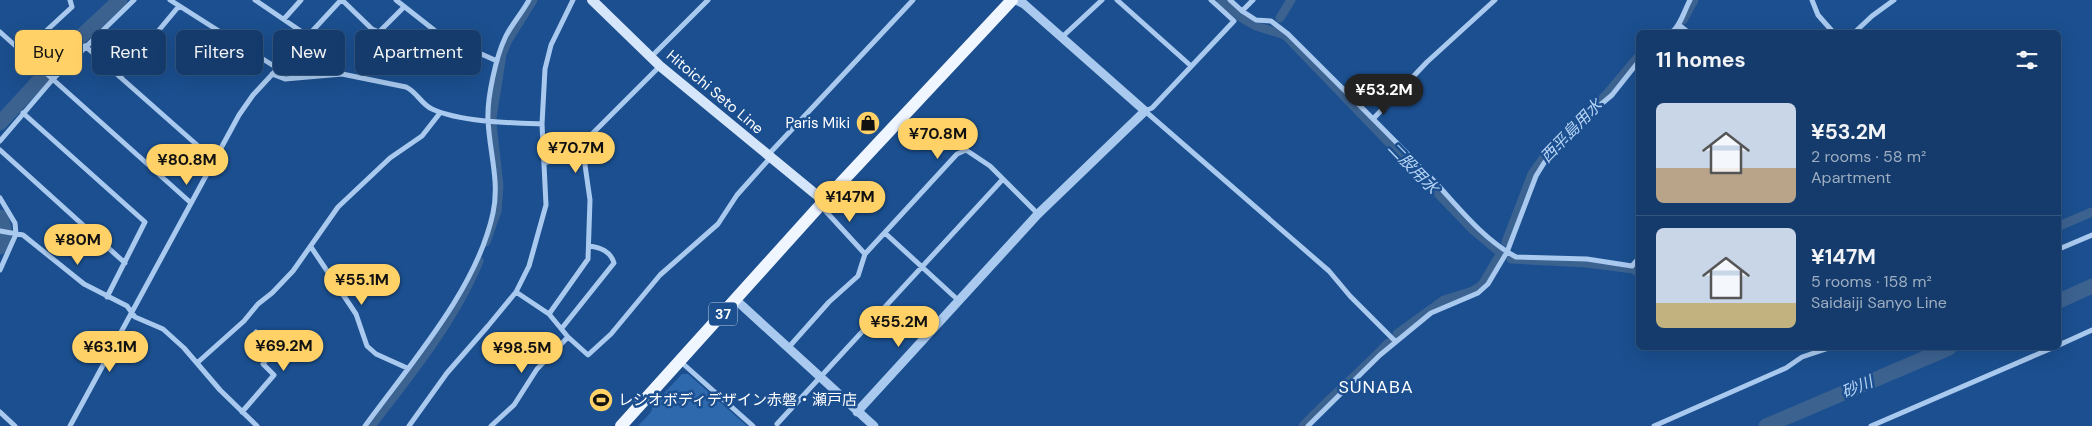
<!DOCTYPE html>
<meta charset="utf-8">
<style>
:root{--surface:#143b6b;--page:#1d4271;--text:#f1f3f6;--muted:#9dadc1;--line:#33557e;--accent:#ffd166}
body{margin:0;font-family:"DM Sans","Noto Sans JP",sans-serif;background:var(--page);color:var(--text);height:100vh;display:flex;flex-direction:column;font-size:19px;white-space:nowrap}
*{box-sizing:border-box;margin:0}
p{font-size:16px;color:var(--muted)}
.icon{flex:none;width:28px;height:28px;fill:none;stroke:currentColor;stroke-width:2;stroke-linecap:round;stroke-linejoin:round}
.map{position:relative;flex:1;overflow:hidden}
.details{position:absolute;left:1636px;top:30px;width:425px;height:320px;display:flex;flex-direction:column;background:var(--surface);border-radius:8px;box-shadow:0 5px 20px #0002,0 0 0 1px var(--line)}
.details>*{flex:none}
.guide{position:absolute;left:15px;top:30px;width:475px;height:45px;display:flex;gap:10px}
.price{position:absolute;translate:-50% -42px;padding:0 11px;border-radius:18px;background:var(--accent);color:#111;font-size:16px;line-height:32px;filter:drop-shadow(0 1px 2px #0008)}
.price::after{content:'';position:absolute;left:50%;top:30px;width:15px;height:11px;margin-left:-8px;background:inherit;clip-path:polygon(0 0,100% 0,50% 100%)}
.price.active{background:#222;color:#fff}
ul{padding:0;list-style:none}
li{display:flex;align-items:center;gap:15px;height:125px;padding:0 20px}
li+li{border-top:1px solid var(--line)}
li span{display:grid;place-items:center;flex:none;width:140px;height:100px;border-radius:8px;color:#555}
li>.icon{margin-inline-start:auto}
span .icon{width:60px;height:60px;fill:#fffc;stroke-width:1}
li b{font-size:21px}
h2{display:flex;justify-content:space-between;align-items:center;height:60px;padding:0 20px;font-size:21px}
.tag{padding:0 18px;border-radius:8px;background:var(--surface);box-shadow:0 5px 20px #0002,0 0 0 1px var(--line);font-size:18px;line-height:45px}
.tag.active{background:var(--accent);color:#111}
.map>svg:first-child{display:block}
</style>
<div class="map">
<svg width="2092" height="426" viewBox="0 0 2092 426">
<rect width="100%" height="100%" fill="#1b4f8f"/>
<path fill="#2e69ad" d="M682,374H688L747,426H638L651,412L653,405Z"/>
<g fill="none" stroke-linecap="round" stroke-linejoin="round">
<path stroke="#3c6290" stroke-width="9" d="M1221,0L1242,18L1256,26L1285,35L1473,230L1501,253L1482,285L1473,291L1444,300L1397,334
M1280,18L1291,0
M1683,20L1694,0
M492,118L502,54L508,40L533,0
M2059,226L2092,212
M486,242L497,211L499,186L492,124
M1506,242L1532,174L1545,156L1606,95L1639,56
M1511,259L1587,263L1633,269L1639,273
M371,426C410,376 455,320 479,261
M1303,426C1330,397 1361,372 1388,343"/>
<path stroke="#3c6290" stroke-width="15" d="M0,123L73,44L120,0
M0,217C6,228 5,236 0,247
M2059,301L2092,286
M1766,426L1949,348"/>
<path stroke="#a9c9ee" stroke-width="5" d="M170,0L277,68
M255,0L308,36
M342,0L372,29L379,32L404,7
M396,0L443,37L497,61
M1117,0L1191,66
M1211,0L1234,21L1152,108L1145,111L1329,271L1350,296L1395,341
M1230,0L1242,11L1256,20L1271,21L1288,34C1337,83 1387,132 1435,182C1460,209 1483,239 1516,257L1587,259L1632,266L1639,258
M1812,0L1818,15L1833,32
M1242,11L1253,0
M284,19L301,0
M1679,25L1688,32
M0,32L191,203
M1672,32C1681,25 1684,11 1690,0
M1855,32L1872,16L1894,0
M1061,38L1102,0
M85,46L214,160
M22,50L25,46L46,31L72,7L70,0
M651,57L708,0
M272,74L285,79L342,74L406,87C417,92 421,104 432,109C460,122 511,123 542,124
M120,77L179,6
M23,113L145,222L107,297
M1373,119L1427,62L1495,0
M0,141L53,79L134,0
M0,150L125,263
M768,155L913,0
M544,163L583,151
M0,198L15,223L16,234L0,270
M820,205L865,254
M0,231L23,235L84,284L127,306L135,317L163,329L184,348L220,390L257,426
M885,233L958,300
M311,247L356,314L367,346L376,354L407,368
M2059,249L2092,235
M516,292L549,314L568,337L588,355L611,334L660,275L718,224L737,195L771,157
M549,314L588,259L590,200L583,151L586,140L660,66
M562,328L614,263C611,252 600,247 589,246
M2059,345L2092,330
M788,348L829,302L858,276L865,254L957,154L966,150L990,166L1038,214
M681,362L753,426
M197,363L244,321L258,304L272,293L293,271L338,207L390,158L422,136L440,113
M0,412L15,426
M242,412L274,375L263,364L271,353L270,346L256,332
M777,424L1003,179
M70,426L239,115L253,95L341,0
M365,426C410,364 477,289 493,213C500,181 489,151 488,119C487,98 496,57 505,38C511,25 522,13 529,0
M409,426L447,373L488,326L516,292L529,266L546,205L542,124L545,69L551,45L573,0
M491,426L514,405L537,369L568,337
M1308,426L1380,355L1431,313L1478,293L1488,284L1507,252L1536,176L1544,163L1593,111L1612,95L1639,61
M1654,426L1786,368L1802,357L1829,348
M1871,426L2052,348"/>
<path stroke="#a9c9ee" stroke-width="9" d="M736,300L874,426
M857,412L1038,214L1145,111L1024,4L1016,0"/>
<path stroke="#d6e6fa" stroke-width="10" d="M592,0L660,66L824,201"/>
<path stroke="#f0f6ff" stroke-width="12" d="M621,426L824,201L1012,0"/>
</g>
<defs>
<g id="shop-disc" transform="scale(1.25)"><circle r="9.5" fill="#ffd166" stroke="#1b4f8f"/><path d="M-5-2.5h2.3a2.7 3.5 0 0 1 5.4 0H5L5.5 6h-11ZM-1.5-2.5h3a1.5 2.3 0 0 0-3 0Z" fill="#111"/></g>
<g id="stadium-disc" transform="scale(1.25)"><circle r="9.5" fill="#ffd166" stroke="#1b4f8f"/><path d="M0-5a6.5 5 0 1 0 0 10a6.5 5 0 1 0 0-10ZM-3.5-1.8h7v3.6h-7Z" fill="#111"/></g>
</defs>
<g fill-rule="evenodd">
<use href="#shop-disc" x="868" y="123"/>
<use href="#stadium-disc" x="601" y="400"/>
</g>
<g text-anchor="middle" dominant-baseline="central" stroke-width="5" stroke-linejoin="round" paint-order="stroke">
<rect fill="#1b4f8f" stroke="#bbcadd" stroke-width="1" x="709" y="302.5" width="28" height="23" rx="4"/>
<g font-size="14" font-weight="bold" fill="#fff">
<text x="723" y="314">37</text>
</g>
<g font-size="15" fill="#fff" stroke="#1b4f8f">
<text transform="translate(715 92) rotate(40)">Hitoichi Seto Line</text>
</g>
<g font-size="15" fill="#fff" stroke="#1b4f8f" text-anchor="end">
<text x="850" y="123">Paris Miki</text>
<text x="618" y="400" text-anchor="start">レシオボディデザイン赤磐・瀬戸店</text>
</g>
<g font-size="16" font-style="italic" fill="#b5d3f5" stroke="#1b4f8f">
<text transform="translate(1571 131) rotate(-46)">西平島用水</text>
<text transform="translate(1413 168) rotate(46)">二股用水</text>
<text transform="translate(1857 387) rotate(-23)">砂川</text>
</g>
<g font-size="18" letter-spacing="1" fill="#fff" stroke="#1b4f8f">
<text x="1376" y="387">SUNABA</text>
</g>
</g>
</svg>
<b class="price active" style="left:1384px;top:116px">¥53.2M</b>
<b class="price" style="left:938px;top:160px">¥70.8M</b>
<b class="price" style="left:576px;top:174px">¥70.7M</b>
<b class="price" style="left:187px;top:186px">¥80.8M</b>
<b class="price" style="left:850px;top:223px">¥147M</b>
<b class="price" style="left:78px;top:266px">¥80M</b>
<b class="price" style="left:362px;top:306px">¥55.1M</b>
<b class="price" style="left:899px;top:348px">¥55.2M</b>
<b class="price" style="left:284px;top:372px">¥69.2M</b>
<b class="price" style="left:110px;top:373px">¥63.1M</b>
<b class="price" style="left:522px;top:374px">¥98.5M</b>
<div class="guide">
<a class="tag active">Buy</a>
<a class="tag">Rent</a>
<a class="tag">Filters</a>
<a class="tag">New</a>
<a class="tag">Apartment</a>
</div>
<section class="details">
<h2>11 homes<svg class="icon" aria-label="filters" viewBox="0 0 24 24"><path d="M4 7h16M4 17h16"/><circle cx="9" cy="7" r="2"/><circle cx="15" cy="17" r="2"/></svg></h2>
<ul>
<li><span style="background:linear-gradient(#c9d6e8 65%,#b9a48a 0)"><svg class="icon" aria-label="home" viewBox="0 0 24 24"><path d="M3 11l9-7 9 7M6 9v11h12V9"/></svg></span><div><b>¥53.2M</b><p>2 rooms · 58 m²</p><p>Apartment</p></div></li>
<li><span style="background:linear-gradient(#c9d6e8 75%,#c2b280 0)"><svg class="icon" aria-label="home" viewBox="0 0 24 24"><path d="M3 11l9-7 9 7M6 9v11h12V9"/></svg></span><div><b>¥147M</b><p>5 rooms · 158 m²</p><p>Saidaiji Sanyo Line</p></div></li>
</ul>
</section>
</div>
